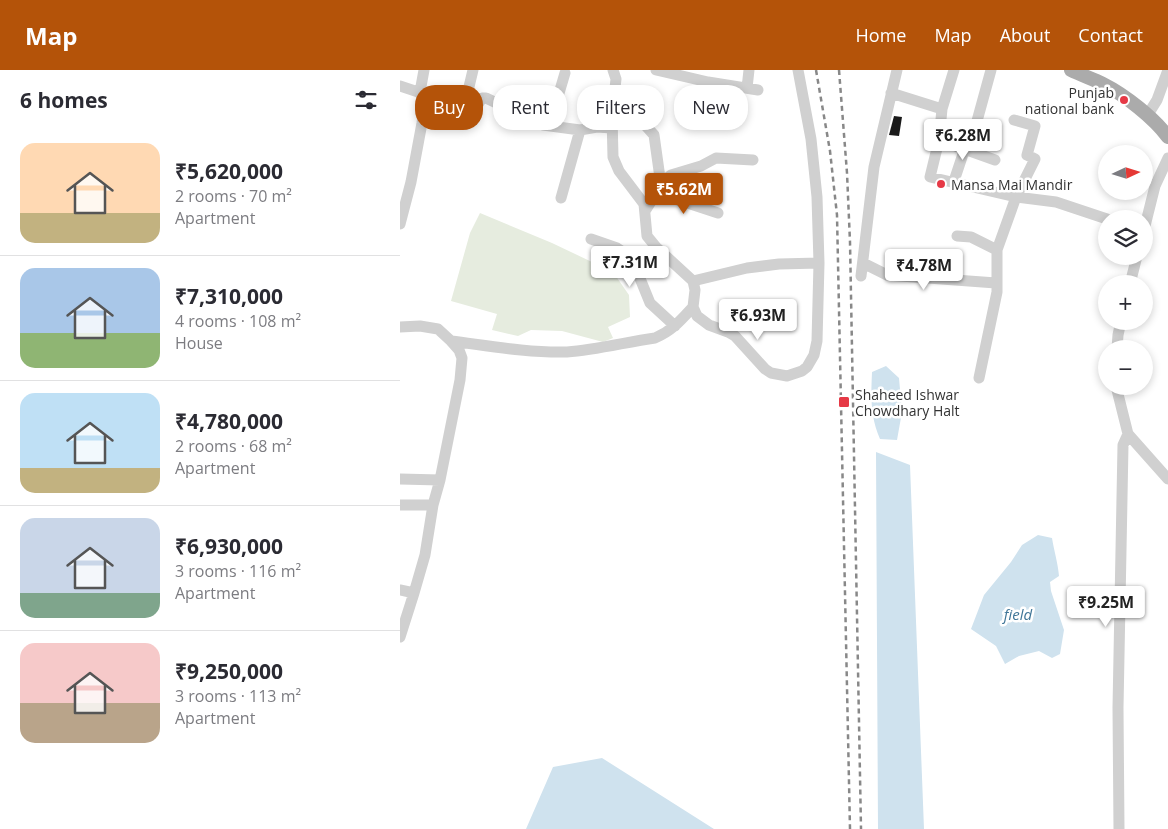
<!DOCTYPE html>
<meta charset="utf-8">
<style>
:root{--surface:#fff;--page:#f7f7f7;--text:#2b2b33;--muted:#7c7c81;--line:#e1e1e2;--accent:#b45309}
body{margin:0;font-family:"Open Sans",sans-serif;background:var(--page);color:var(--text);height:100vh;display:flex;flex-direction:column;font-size:19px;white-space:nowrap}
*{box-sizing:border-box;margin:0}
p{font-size:16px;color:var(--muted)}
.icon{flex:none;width:28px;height:28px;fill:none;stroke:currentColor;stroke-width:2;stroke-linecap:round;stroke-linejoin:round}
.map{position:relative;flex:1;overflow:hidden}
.sheet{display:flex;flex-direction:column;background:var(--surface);width:400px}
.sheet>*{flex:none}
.banner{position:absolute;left:15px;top:15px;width:475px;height:45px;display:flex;gap:10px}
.needle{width:32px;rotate:86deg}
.controls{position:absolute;left:698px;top:75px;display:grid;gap:10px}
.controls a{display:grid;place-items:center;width:55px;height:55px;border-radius:50%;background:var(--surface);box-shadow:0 2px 8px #0003;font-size:25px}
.price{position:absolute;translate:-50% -42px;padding:0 11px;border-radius:5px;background:#fff;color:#222;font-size:16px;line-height:32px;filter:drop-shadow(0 1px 2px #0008)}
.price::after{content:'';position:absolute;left:50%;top:30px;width:15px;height:11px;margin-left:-8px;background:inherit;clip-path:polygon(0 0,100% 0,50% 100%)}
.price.current{background:var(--accent);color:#fff}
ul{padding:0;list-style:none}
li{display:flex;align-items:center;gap:15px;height:125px;padding:0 20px}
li+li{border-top:1px solid var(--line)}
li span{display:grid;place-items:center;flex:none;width:140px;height:100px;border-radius:15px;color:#555}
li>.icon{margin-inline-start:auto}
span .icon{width:60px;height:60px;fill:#fffc;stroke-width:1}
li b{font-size:21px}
h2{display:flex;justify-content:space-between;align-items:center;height:60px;padding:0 20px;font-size:21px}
.tag{padding:0 18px;border-radius:20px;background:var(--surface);box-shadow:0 2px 8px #0003;font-size:18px;line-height:45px}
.tag.current{background:var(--accent);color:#fff}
header{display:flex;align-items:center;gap:30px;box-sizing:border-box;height:70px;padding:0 25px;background:var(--accent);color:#fff}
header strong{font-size:24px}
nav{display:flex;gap:28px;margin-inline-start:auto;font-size:18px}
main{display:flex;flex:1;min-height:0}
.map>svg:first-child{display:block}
</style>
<header>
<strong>Map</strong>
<nav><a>Home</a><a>Map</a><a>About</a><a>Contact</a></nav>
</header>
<main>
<section class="sheet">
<h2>6 homes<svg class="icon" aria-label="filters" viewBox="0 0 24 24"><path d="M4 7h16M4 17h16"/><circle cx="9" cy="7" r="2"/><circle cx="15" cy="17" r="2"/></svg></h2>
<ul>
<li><span style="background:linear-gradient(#ffd9b3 70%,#c2b280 0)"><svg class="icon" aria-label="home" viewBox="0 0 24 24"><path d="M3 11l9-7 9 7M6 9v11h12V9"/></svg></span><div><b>₹5,620,000</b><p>2 rooms · 70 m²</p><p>Apartment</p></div></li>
<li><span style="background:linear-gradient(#a9c7e8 65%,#8fb573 0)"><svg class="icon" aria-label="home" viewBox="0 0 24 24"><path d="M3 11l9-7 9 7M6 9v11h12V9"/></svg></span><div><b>₹7,310,000</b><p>4 rooms · 108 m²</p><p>House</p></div></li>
<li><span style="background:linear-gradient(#bfe0f5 75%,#c2b280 0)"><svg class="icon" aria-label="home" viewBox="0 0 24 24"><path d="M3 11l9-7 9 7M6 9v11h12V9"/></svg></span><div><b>₹4,780,000</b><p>2 rooms · 68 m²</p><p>Apartment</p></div></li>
<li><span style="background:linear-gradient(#c9d6e8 75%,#7fa58c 0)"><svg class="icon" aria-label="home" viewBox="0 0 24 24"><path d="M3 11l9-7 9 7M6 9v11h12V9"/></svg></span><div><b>₹6,930,000</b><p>3 rooms · 116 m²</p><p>Apartment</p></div></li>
<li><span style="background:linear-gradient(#f6c9c9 60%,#b9a48a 0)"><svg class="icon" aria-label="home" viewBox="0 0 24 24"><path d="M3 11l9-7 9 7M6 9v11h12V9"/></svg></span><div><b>₹9,250,000</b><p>3 rooms · 113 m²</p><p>Apartment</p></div></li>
</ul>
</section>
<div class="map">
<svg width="768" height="759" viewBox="0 0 768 759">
<rect width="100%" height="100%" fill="#fff"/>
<path fill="#e6ecdf" d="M80,143L152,173L213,202L229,225L230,247L208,257L213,268L203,272L162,261L131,260L118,266L92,260L97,244L51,231L70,163Z"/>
<path fill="#cfe2ee" d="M486,296L499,308L502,342L497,370L480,369C470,346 471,327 472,302Z
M476,382L510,395L524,759H478Z
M638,465L652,468C654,481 658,493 659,506L650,512L651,521L664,560L660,584L652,588L639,581L619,586L605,594L596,576L571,559L584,525L611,492L622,475Z
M202,688L314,759H126L153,697Z"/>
<path fill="#1a1a1a" d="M494,46L502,47L499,66L489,65Z"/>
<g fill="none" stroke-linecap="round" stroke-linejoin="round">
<path stroke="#d0d0d0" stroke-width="11" d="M213,0L216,9L212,46L213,87L219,101L244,134L247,166L256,177L293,211L295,220L293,237L297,246L309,255L328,262L335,266L365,299L371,303L387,306L402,301L407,297L414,285L417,271L419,193L417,127L411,69L398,0
M256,0L308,12L358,20
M554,0L542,39L539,70L530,107L616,127L656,132L707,149
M0,16L72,40L75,39L82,28H86L143,55L180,60L197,57L212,58
M347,18L349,0
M68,21L73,0
M491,23L542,39
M213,28L230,38L254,65L261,115
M747,46L757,30L768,0
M143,55L157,30L165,3
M539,70L595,90
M554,111L565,78L577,51L591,0
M257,123L318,143
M161,128L180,60
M245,141L264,111L271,105L301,96L316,88L353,90
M0,154L11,112L22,53L25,30L20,22L24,0
M744,160L755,116L768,88
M557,166L571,167L597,180V222L579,308
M191,169L217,178L229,186L237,201L250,233L275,256
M597,180L616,127L635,89L627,85L635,56L614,50
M463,193L487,205L596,213
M461,206L474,97L497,0
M293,211L347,198L379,194L419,193
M730,214L737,186
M0,257L20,256L38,259L51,271L59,280L62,288L60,310L40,410L33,435L25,485L14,523L0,567
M51,271C90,276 128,283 167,282C197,280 226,272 255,268C272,261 281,250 293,237
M717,279L718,265L721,251
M716,316L728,364L768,409
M0,409L40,410
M0,435H33
M0,520L14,523
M719,759L718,638L723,375L728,364"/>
<path stroke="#ababab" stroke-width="14" d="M671,0C681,5 693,9 703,14C725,25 754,48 768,67"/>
<path stroke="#888" stroke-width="2.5" stroke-dasharray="5 4" stroke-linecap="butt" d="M416,0L430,81L437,145L450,759
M439,0L447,103L450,172L461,759"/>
</g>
<g fill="#e63946" stroke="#fff" stroke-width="2">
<circle cx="724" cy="30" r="5"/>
<circle cx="541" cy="114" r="5"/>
<rect x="438" y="326" width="12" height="12" rx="2.5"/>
</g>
<g text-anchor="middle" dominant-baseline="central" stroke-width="5" stroke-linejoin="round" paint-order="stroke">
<g font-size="14" fill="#333" stroke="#fff" text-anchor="start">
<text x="714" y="22" text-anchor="end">Punjab<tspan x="714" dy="16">national bank</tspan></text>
<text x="551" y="114">Mansa Mai Mandir</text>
<text x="455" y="324">Shaheed Ishwar<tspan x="455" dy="16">Chowdhary Halt</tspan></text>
</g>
<g font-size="15" font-style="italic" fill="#3f7597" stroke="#fff">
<text x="618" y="544">field</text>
</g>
</g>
</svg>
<div class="controls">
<a><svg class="needle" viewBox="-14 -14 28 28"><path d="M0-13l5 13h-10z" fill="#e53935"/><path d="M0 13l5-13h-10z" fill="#7c7c81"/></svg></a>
<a><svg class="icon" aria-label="layers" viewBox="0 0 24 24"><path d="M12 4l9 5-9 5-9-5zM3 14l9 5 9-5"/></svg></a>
<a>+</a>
<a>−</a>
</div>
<b class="price" style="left:563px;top:91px">₹6.28M</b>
<b class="price current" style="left:284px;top:145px">₹5.62M</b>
<b class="price" style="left:230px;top:218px">₹7.31M</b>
<b class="price" style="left:524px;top:221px">₹4.78M</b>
<b class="price" style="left:358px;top:271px">₹6.93M</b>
<b class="price" style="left:706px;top:558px">₹9.25M</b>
<div class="banner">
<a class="tag current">Buy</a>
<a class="tag">Rent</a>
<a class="tag">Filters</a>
<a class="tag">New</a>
</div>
</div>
</main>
